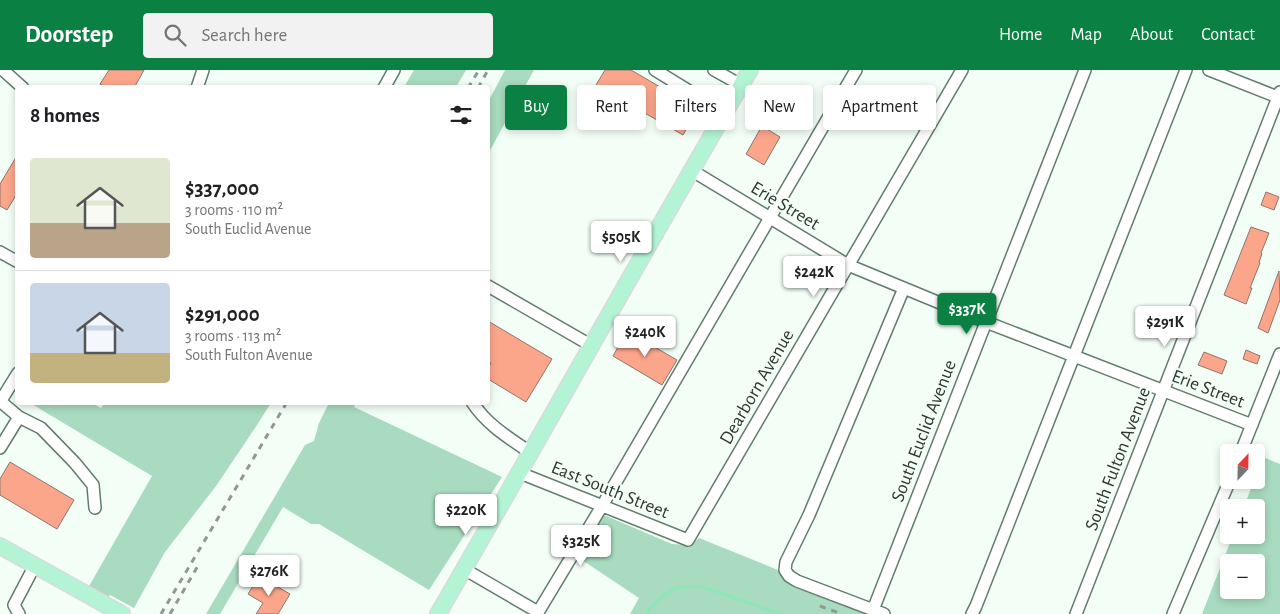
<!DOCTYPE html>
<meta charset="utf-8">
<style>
:root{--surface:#fff;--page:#f2f2f2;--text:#202124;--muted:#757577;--line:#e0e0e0;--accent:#0b8043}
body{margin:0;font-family:"Alegreya Sans",sans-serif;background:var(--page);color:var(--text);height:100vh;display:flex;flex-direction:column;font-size:19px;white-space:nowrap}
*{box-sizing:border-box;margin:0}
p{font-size:16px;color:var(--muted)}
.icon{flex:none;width:28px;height:28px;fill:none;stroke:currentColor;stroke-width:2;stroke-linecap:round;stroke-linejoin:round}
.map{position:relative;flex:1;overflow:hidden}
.side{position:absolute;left:15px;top:15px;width:475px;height:320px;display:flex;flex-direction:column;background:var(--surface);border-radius:5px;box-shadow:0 2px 8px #0003}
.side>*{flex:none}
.guide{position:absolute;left:505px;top:15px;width:475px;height:45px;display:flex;gap:10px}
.needle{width:32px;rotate:22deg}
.buttons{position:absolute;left:1220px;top:374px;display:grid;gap:10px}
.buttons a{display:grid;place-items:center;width:45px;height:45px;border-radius:5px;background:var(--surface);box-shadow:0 2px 8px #0003;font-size:25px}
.price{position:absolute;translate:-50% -42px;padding:0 11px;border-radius:5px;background:#fff;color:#222;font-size:16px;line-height:32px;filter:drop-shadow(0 1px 2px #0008)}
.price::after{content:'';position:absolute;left:50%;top:30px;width:15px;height:11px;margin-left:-8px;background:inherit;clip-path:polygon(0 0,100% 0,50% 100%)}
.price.current{background:var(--accent);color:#fff}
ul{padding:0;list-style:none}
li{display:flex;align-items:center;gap:15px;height:125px;padding:0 15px}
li+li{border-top:1px solid var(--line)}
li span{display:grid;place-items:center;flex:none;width:140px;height:100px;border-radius:5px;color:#555}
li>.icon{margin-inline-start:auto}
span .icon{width:60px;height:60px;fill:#fffc;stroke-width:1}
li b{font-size:21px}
h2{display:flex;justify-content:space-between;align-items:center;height:60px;padding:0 15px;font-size:21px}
.pill{padding:0 18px;border-radius:5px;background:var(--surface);box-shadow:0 2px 8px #0003;font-size:18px;line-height:45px}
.pill.current{background:var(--accent);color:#fff}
header{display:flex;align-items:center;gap:30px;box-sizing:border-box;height:70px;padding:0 25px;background:var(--accent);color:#fff}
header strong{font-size:24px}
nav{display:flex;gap:28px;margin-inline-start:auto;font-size:18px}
.search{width:350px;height:45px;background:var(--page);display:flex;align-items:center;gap:12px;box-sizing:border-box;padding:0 18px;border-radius:5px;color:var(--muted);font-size:19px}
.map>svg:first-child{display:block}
</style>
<header>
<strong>Doorstep</strong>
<div class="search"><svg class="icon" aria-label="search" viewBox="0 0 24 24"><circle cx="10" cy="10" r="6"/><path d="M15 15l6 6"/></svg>Search here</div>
<nav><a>Home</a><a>Map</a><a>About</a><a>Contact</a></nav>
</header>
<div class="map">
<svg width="1280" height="544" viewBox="0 0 1280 544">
<rect width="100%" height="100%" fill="#f3fef7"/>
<path fill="#a8dbbf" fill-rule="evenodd" d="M414,0H466L456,17H404Z
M505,0H534L488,84V32Z
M105,332L271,333L255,358L216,416L165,482L134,538L110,525L107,528L88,518L152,406L30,333H92L101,338Z
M329,333H356L354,337L502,407L429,520L319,454H311L283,437L220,544H206L305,375L314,371L319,353Z
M1263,387L1280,394V544H1202L1233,465H1256V438L1244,437L1254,410H1256V405ZM1229,492H1256V520H1229Z
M604,445L672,474L691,475L699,468L778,500L782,506L793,517L869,544H630L639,528L579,488Z"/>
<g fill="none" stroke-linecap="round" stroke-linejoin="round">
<path stroke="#8ce6b8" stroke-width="3" d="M647,544L651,538L664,525L676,518L698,516L713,520L780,544"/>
</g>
<path fill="#fba68b" stroke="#90746c" d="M109,0H144L134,18H106L100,14Z
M605,0H631L698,39L683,65L596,15Z
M762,56L780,67L764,95L746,84Z
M18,84V122L7,140L0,136V114Z
M1266,122L1279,127L1274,140L1261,135Z
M1251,157L1269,163L1261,183L1262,184L1259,192L1260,193L1250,218H1252L1246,234L1224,225Z
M1279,201L1280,230L1268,263L1258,258Z
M488,251L552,289L526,332L488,309V299L491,293L488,291Z
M627,261L677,290L662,315L613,286Z
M1246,280L1260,286L1257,294L1243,289Z
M1204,282L1227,291L1222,304L1198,295Z
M10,392L74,430L57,459L0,425V409Z
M259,506L290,524L278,544H256L263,533L248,524Z"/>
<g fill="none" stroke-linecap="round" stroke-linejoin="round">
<g stroke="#627c6d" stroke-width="14">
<path id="minor" d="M3,0L23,18
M655,0L725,43
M714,0L741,15
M1209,0L1280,28
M197,18L203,0
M384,18L394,0
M691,100L848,195L986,252L1252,355
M0,182L18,192
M488,216L592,276
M0,332L18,303
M472,332C487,355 509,368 531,383
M19,347L41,358L75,393L93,415L95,438
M0,378L19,347L0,331
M1241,382L1280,284
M520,403L688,470L962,0
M464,499L538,542
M873,540L1085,0
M19,544L14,535L35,495
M537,544L602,436L856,0
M884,544L797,511L789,506L785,500L786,492L809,445L904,218
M972,544L976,536L1186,0
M1076,544L1280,22
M1173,544L1230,410"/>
</g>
<g stroke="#d9dbda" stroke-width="18">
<path id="major" d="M0,476L122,544
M438,544C543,363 644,180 750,0"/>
</g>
<use href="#minor" stroke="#fff" stroke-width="11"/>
<use href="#major" stroke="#b3f4d4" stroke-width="15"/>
<path stroke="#8e9992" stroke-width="3" stroke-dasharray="6 6" stroke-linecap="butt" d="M468,18L479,0
M478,18L488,0
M820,536L842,544
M161,544L287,332
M170,544L199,494"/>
</g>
<g text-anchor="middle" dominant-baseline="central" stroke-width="4.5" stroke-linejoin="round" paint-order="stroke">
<g font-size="19" fill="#2d3832" stroke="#f3fef7">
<text transform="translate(785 136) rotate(31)">Erie Street</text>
<text transform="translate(757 317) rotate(-60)">Dearborn Avenue</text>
<text transform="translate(1208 319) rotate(21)">Erie Street</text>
<text transform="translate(924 361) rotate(-69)">South Euclid Avenue</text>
<text transform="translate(1118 389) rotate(-69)">South Fulton Avenue</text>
<text transform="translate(610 420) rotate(22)">East South Street</text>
</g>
</g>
</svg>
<div class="buttons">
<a><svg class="needle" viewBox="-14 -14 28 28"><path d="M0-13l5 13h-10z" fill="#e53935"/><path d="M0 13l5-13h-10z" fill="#757577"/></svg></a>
<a>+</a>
<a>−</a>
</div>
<b class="price" style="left:621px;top:193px">$505K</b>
<b class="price" style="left:814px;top:228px">$242K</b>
<b class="price current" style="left:967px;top:265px">$337K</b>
<b class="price" style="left:1165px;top:278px">$291K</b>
<b class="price" style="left:645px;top:288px">$240K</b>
<b class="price" style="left:466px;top:466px">$220K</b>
<b class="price" style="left:581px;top:497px">$325K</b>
<b class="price" style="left:269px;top:527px">$276K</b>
<div class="guide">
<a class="pill current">Buy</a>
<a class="pill">Rent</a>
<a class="pill">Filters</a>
<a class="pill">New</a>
<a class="pill">Apartment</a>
</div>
<section class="side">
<h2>8 homes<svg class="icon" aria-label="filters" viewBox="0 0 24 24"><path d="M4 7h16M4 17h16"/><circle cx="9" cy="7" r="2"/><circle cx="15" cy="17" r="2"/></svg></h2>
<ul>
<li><span style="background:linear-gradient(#dfe7d0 65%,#b9a48a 0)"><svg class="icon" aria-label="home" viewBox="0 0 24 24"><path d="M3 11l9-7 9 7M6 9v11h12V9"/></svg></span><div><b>$337,000</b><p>3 rooms · 110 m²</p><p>South Euclid Avenue</p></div></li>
<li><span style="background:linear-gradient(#c9d6e8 70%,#c2b280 0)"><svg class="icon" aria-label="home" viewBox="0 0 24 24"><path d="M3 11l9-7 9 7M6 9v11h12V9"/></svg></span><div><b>$291,000</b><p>3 rooms · 113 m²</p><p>South Fulton Avenue</p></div></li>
</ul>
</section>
</div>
